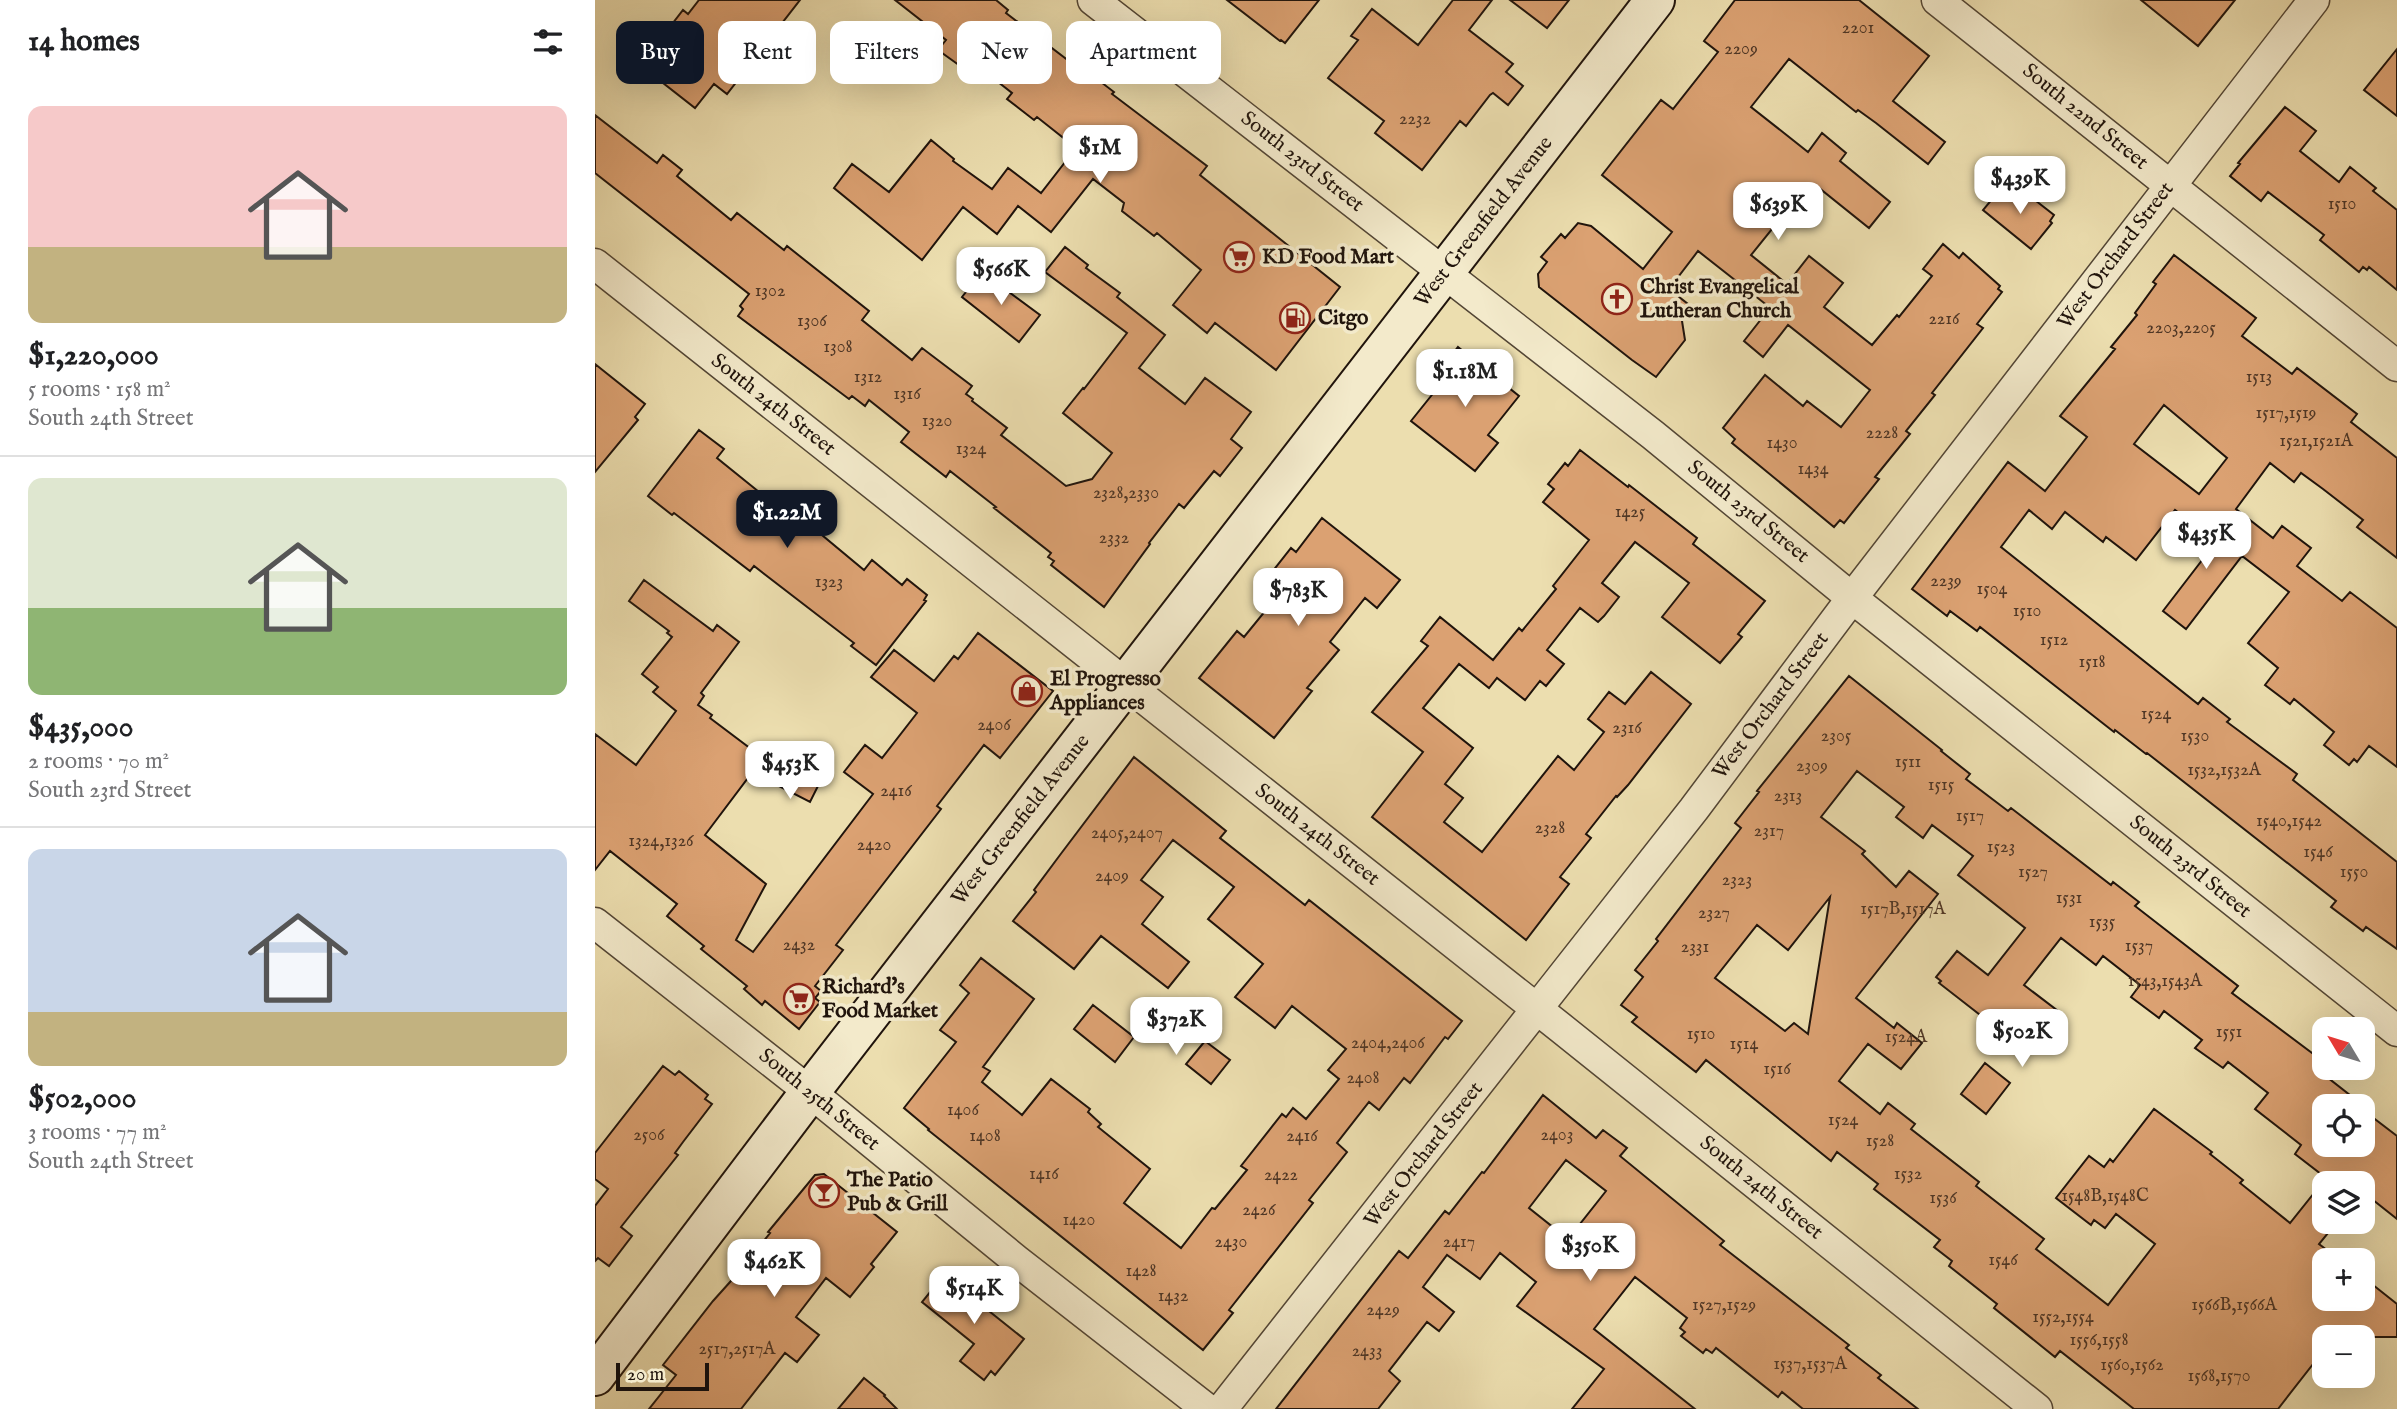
<!DOCTYPE html>
<meta charset="utf-8">
<style>
:root{--surface:#fff;--page:#f6f6f6;--text:#202124;--muted:#757577;--line:#e0e0e0;--accent:#111827}
body{margin:0;font-family:"IM FELL English",serif;background:var(--page);color:var(--text);height:100vh;display:flex;flex-direction:column;font-size:26px;white-space:nowrap}
*{box-sizing:border-box;margin:0}
p{font-size:23px;color:var(--muted)}
.icon{flex:none;width:38px;height:38px;fill:none;stroke:currentColor;stroke-width:2;stroke-linecap:round;stroke-linejoin:round}
.map{position:relative;flex:1;overflow:hidden}
.sheet{display:flex;flex-direction:column;background:var(--surface);width:595px}
.sheet>*{flex:none}
.guide{position:absolute;left:21px;top:21px;width:665px;height:63px;display:flex;gap:14px}
.needle{width:46px;rotate:308deg}
.tools{position:absolute;left:1717px;top:1017px;display:grid;gap:14px}
.tools a{display:grid;place-items:center;width:63px;height:63px;border-radius:14px;background:var(--surface);box-shadow:0 7px 28px #0002;font-size:35px}
.scale{position:absolute;left:21px;bottom:18px;width:93px;box-sizing:border-box;padding-left:7px;border:4px solid #20140c;border-top:0;font-size:19px;line-height:24px;white-space:nowrap;color:#20140c;-webkit-text-stroke:5px #f3eacb;paint-order:stroke}
.price{position:absolute;translate:-50% -60px;padding:0 16px;border-radius:14px;background:#fff;color:#222;font-size:23px;line-height:46px;filter:drop-shadow(0 2px 4px #0008)}
.price::after{content:'';position:absolute;left:50%;top:42px;width:21px;height:16px;margin-left:-10px;background:inherit;clip-path:polygon(0 0,100% 0,50% 100%)}
.price.on{background:var(--accent);color:#fff}
ul{padding:0;list-style:none}
li{display:grid;align-content:center;gap:14px;height:371px;padding:0 28px}
li+li{border-top:2px solid var(--line)}
li span{display:grid;place-items:center;height:217px;border-radius:14px;color:#555}
li>.icon{margin-inline-start:auto}
span .icon{width:126px;height:126px;fill:#fffc;stroke-width:1}
li b{font-size:30px}
h2{display:flex;justify-content:space-between;align-items:center;height:84px;padding:0 28px;font-size:30px}
.tag{padding:0 24px;border-radius:14px;background:var(--surface);box-shadow:0 7px 28px #0002;font-size:24px;line-height:63px}
.tag.on{background:var(--accent);color:#fff}
main{display:flex;flex:1;min-height:0}
.map>svg:first-child{display:block}
</style>
<main>
<section class="sheet">
<h2>14 homes<svg class="icon" aria-label="filters" viewBox="0 0 24 24"><path d="M4 7h16M4 17h16"/><circle cx="9" cy="7" r="2"/><circle cx="15" cy="17" r="2"/></svg></h2>
<ul>
<li><span style="background:linear-gradient(#f6c9c9 65%,#c2b280 0)"><svg class="icon" aria-label="home" viewBox="0 0 24 24"><path d="M3 11l9-7 9 7M6 9v11h12V9"/></svg></span><div><b>$1,220,000</b><p>5 rooms · 158 m²</p><p>South 24th Street</p></div></li>
<li><span style="background:linear-gradient(#dfe7d0 60%,#8fb573 0)"><svg class="icon" aria-label="home" viewBox="0 0 24 24"><path d="M3 11l9-7 9 7M6 9v11h12V9"/></svg></span><div><b>$435,000</b><p>2 rooms · 70 m²</p><p>South 23rd Street</p></div></li>
<li><span style="background:linear-gradient(#c9d6e8 75%,#c2b280 0)"><svg class="icon" aria-label="home" viewBox="0 0 24 24"><path d="M3 11l9-7 9 7M6 9v11h12V9"/></svg></span><div><b>$502,000</b><p>3 rooms · 77 m²</p><p>South 24th Street</p></div></li>
</ul>
</section>
<div class="map">
<svg width="1802" height="1409" viewBox="0 0 1802 1409">
<rect width="100%" height="100%" fill="#ecdeaf"/>
<filter id="stains"><feTurbulence type="fractalNoise" baseFrequency=".00286" numOctaves="4"/><feColorMatrix values="0 0 0 0 .2 0 0 0 0 .09 0 0 0 0 .02 0 0 0 .5 -.17"/></filter>
<radialGradient id="worn" r=".72"><stop offset=".6" stop-color="#630" stop-opacity="0"/><stop offset="1" stop-color="#630" stop-opacity=".3"/></radialGradient>
<path fill="#dba172" stroke="#20140c" stroke-width="2" fill-rule="evenodd" d="M104,0H205L132,94L119,84L100,108L40,61L58,37L64,41L88,10L93,14Z
M300,0H401L413,10L411,13L487,71L489,69L519,92L517,94L612,166L605,175L745,287L681,370L620,323L612,333L578,305L606,270L562,233L559,236L527,211L529,203L498,179L456,232L423,206L402,234L368,207L327,260L239,188L257,164L294,192L336,140L359,159L358,161L397,189L413,168L446,193L481,148L442,117L439,120L412,99L417,93L375,60L368,68L343,50L351,40Z
M632,0H724L690,43L686,40L685,41Z
M858,0H897L874,30L918,64L911,72L928,86L913,105L898,93L895,95L871,126L865,121L827,170L780,133L789,121L733,78L763,40L756,36L777,9L823,45Z
M915,0H974L952,28Z
M1140,0H1264L1334,56L1298,101L1350,142L1333,164L1281,123L1263,110L1261,112L1194,59L1156,107L1213,152L1227,133L1251,153L1245,161L1295,202L1274,228L1224,188L1211,203L1203,197L1156,255L1192,284L1214,256L1248,283L1229,307L1277,345L1302,315L1304,317L1337,276L1328,269L1348,244L1364,258L1368,253L1405,286L1403,289L1407,292L1382,324L1388,328L1337,393L1340,395L1311,431L1315,434L1280,477L1284,479L1249,523L1245,520L1239,527L1137,443L1140,439L1128,428L1170,375L1208,406L1212,401L1246,427L1275,390L1193,325L1168,357L1149,341L1174,309L1173,306L1103,251L1074,289L1098,308L1087,321L1090,340L1061,377L1037,360L944,287L943,274L952,262L946,257L966,234L970,238L983,223L996,226L1048,269L1077,232L1007,175L1066,100L1078,109L1123,52L1109,41Z
M1546,0H1640L1603,46Z
M1802,49V116L1769,90Z
M1690,107L1721,131L1705,151L1744,182L1755,167L1781,188L1778,191L1802,210V290L1774,267L1772,270L1768,267L1764,272L1725,240L1729,235L1673,192L1666,201L1635,176L1645,164L1643,163Z
M0,115L62,163L68,155L87,170L82,176L136,220L142,213L189,250L192,246L274,311L267,320L317,360L327,348L377,386L371,394L378,399L377,401L412,428L406,435L471,486L497,479L517,453L468,413L488,388L489,389L532,333L450,272L470,247L493,265L491,268L525,293L522,297L570,335L544,368L590,404L610,378L656,412L636,439L647,448L625,476L619,471L589,508L584,504L554,543L555,544L509,607L456,565L459,561L453,557L456,553L399,508L401,507L355,471L351,477L306,442L314,432L274,400L270,406L257,396L254,399L143,316L148,309L145,306L154,294L0,173Z
M1407,187L1421,197L1427,190L1459,215L1455,221L1457,223L1436,249L1388,210Z
M1579,255L1661,318L1647,336L1697,374L1702,368L1762,414L1756,422L1802,458V558L1762,527L1768,520L1728,489L1706,473L1699,482L1675,463L1641,509L1678,538L1687,526L1716,548L1702,566L1747,601L1755,592L1802,628V767L1774,746L1762,762L1759,759L1754,765L1729,745L1739,732L1699,699L1695,704L1670,685L1683,668L1653,643L1694,592L1647,556L1591,629L1568,611L1621,542L1580,510L1541,560L1511,537L1508,542L1470,512L1457,529L1434,510L1406,547L1603,704L1608,698L1635,719L1632,722L1702,774L1698,780L1802,862V949L1771,927L1768,931L1736,907L1741,901L1552,753L1551,754L1520,730L1519,732L1385,627L1382,631L1355,611L1352,616L1317,589L1413,462L1450,491L1492,437L1465,416L1520,349L1516,347L1542,315L1540,313L1561,284L1558,282ZM1569,405L1632,458L1604,494L1539,444Z
M387,272L445,315L424,342L367,297Z
M863,347L924,396L893,435L903,443L880,471L816,421L840,391L833,386Z
M0,364L50,404L40,417L43,420L0,472Z
M104,430L129,449L122,458L200,521L204,516L269,570L277,560L307,585L312,579L332,595L329,600L331,601L281,665L256,646L259,643L159,566L155,571L79,513L77,515L53,496Z
M985,450L1033,487L1034,485L1102,538L1098,544L1170,601L1143,634L1147,637L1125,663L1067,617L1094,583L1040,542L1007,583L1024,597L1009,616L1003,622L985,608L952,650L969,664L951,686L945,681L930,700L902,678L894,688L864,664L828,708L878,748L850,784L868,798L849,822L887,852L963,756L979,770L1009,732L993,719L1014,692L1030,704L1056,672L1096,704L1033,785L1022,797L1021,796L991,834L996,838L965,877L974,884L931,940L777,817L828,752L777,712L833,646L826,641L845,617L898,660L924,628L927,631L961,589L958,586L994,540L948,502L959,489L953,484L970,463L973,466Z
M727,518L805,580L782,608L770,598L735,642L744,650L712,688L717,691L679,738L604,678L642,631L649,637L689,588L674,576L696,548L701,552Z
M49,580L118,631L122,625L144,642L106,693L109,696L103,705L117,715L115,718L168,758L110,835L171,884L141,940L158,952L278,794L249,772L270,745L287,758L322,713L276,677L299,650L339,681L359,656L363,659L383,633L458,691L405,758L389,745L342,806L346,809L241,945L248,950L220,986L226,991L220,998L225,1002L204,1029L170,1001L167,1005L149,989L152,986L106,949L109,946L72,916L82,904L15,851L0,870V734L41,765L81,711L58,692L63,687L47,674L77,637L72,633L74,631L34,601Z
M1254,676L1347,750L1346,751L1375,774L1371,779L1413,811L1416,808L1516,885L1518,882L1544,902L1540,906L1643,986L1637,993L1729,1062V1068L1739,1069L1732,1077L1774,1110L1772,1113L1802,1136V1219L1768,1192V1183H1729V1222H1742L1724,1244L1745,1260H1729V1298H1768V1277L1802,1304V1337H1729V1350L1683,1409H1539L1465,1351L1460,1357L1399,1308L1402,1304L1354,1266L1357,1261L1339,1247L1345,1240L1279,1189L1283,1184L1242,1152L1236,1161L1111,1060L1101,1072L1037,1022L1042,1017L1026,1005L1048,977L1040,970L1063,941L1061,939L1146,828L1140,823L1164,792L1162,791ZM1262,771L1309,807L1301,817L1328,838L1337,825L1378,856L1363,875L1430,928L1393,975L1362,951L1341,977L1346,981L1344,983L1398,1025L1406,1013L1440,1040L1463,1011L1429,985L1466,938L1501,965L1508,956L1545,985L1536,997L1564,1018L1569,1011L1607,1040L1600,1048L1628,1068L1633,1062L1673,1093L1660,1109L1706,1145L1700,1154L1731,1178L1695,1223L1645,1183L1648,1180L1615,1154L1617,1152L1559,1109L1518,1162L1515,1159L1509,1167L1494,1156L1461,1198L1496,1225L1499,1220L1510,1228L1521,1214L1560,1244L1513,1305L1441,1249L1449,1239L1381,1186L1384,1182L1316,1129L1320,1124L1293,1103L1285,1114L1244,1081L1273,1044L1306,1069L1327,1043L1302,1023L1299,1028L1261,998L1343,894L1314,871L1301,887L1267,854L1270,851L1226,817ZM1235,897L1213,1034L1199,1023L1190,1031L1120,978L1162,925L1193,950ZM1729,1106H1768V1144H1729Z
M539,757L631,831L625,838L710,905L714,900L867,1021L853,1039L850,1037L815,1083L809,1078L784,1110L774,1102L742,1143L752,1152L714,1200L718,1203L634,1310L638,1313L608,1350L333,1130L334,1129L309,1108L361,1042L345,1030L374,993L365,985L386,958L439,999L388,1067L395,1071L387,1082L427,1115L456,1079L495,1109L493,1112L506,1124L503,1127L555,1169L529,1203L586,1248L617,1208L620,1209L652,1170L646,1166L687,1114L691,1117L698,1108L711,1119L744,1079L733,1070L751,1049L697,1006L680,1028L640,997L668,964L613,919L639,887L578,840L546,880L568,897L547,924L594,962L573,988L506,936L479,969L418,921L441,892L439,890L465,855Z
M197,762L227,778L215,802L184,786Z
M498,1005L539,1037L520,1062L479,1029Z
M610,1041L635,1060L616,1084L591,1064Z
M1390,1063L1415,1083L1391,1114L1366,1094Z
M68,1066L80,1075L84,1071L113,1095L110,1099L117,1104L88,1142L80,1153L83,1155L26,1227L37,1236L14,1266L3,1258L0,1261V1206L13,1189L0,1179V1153Z
M948,1095L1001,1138L1008,1130L1032,1148L1025,1156L1129,1241L1125,1245L1254,1345L1251,1348L1286,1375L1283,1378L1323,1409H1208L1187,1392L1183,1397L1121,1348L1117,1353L1111,1349L1108,1353L1086,1336L1090,1332L1085,1328L1092,1318L1040,1277L999,1329L1100,1409H977L1009,1369L922,1306L941,1282L905,1253L885,1279L852,1255L828,1287L859,1312L844,1331L832,1322L794,1371L805,1381L783,1409H681L804,1251L813,1258L850,1211L854,1214L887,1172L889,1173ZM971,1160L1011,1191L973,1239L934,1208Z
M229,1174L302,1232L276,1264L279,1267L255,1297L231,1278L201,1317L224,1335L202,1362L190,1353L146,1409H54L81,1375L68,1365L118,1301L144,1272L175,1233L173,1232L220,1175Z
M352,1271L372,1287L369,1291L429,1339L400,1375L396,1371L389,1380L365,1361L379,1344L327,1302Z
M269,1378L290,1395L289,1396L302,1409H243Z"/>
<g fill="none" stroke-linecap="round" stroke-linejoin="round">
<g stroke="#534635" stroke-width="33">
<path id="street" d="M498,0L1058,435L1257,598L1802,1031
M1342,0L1802,366
M0,264L966,1028L1442,1409
M0,923L215,1092L421,1260L612,1409
M627,1409L1099,809L1257,598L1719,0"/>
</g>
<g stroke="#20140c" stroke-width="42">
<path id="secondary" d="M0,1376L215,1092L1060,0"/>
</g>
<use href="#street" stroke="#f3eacb" stroke-width="30"/>
<use href="#secondary" stroke="#f3eacb" stroke-width="38"/>
</g>
<defs>
<g id="supermarket-ring" transform="scale(1.575)"><circle r="9.5" fill="#f3eacb" stroke="#8f2418" stroke-width="1.5"/><path d="M-6-5.5h2.5l.6 2H6L4.5 2H-2.5L-4.4-4H-6ZM-1.5 3.2a1.3 1.3 0 1 0 .1 0ZM3 3.2a1.3 1.3 0 1 0 .1 0Z" fill="#8f2418"/></g>
<g id="church-ring" transform="scale(1.575)"><circle r="9.5" fill="#f3eacb" stroke="#8f2418" stroke-width="1.5"/><path d="M-1.2-6h2.4v3.5h3.3v2.4h-3.3V6h-2.4V-.1h-3.3v-2.4h3.3Z" fill="#8f2418"/></g>
<g id="fuel-ring" transform="scale(1.575)"><circle r="9.5" fill="#f3eacb" stroke="#8f2418" stroke-width="1.5"/><path d="M-5.5-6h7V0h2V4h1.3V-2.5L3-4.5l.8-.8L6-3V5H2.5V1h-1V6h-7ZM-4.2-4.7v3.2H.2V-4.7Z" fill="#8f2418"/></g>
<g id="shop-ring" transform="scale(1.575)"><circle r="9.5" fill="#f3eacb" stroke="#8f2418" stroke-width="1.5"/><path d="M-5-2.5h2.3a2.7 3.5 0 0 1 5.4 0H5L5.5 6h-11ZM-1.5-2.5h3a1.5 2.3 0 0 0-3 0Z" fill="#8f2418"/></g>
<g id="bar-ring" transform="scale(1.575)"><circle r="9.5" fill="#f3eacb" stroke="#8f2418" stroke-width="1.5"/><path d="M-6-5H6L.8 .8V4.5H3.5V6h-7V4.5H-.8V.8Z" fill="#8f2418"/></g>
</defs>
<g fill-rule="evenodd">
<use href="#supermarket-ring" x="644" y="257"/>
<use href="#church-ring" x="1022" y="299"/>
<use href="#fuel-ring" x="700" y="318"/>
<use href="#shop-ring" x="432" y="691"/>
<use href="#supermarket-ring" x="204" y="999"/>
<use href="#bar-ring" x="229" y="1192"/>
</g>
<g text-anchor="middle" dominant-baseline="central" stroke-width="7" stroke-linejoin="round" paint-order="stroke">
<g font-size="18" fill="#4f3726">
<text x="1263" y="28">2201</text>
<text x="1146" y="49">2209</text>
<text x="820" y="119">2232</text>
<text x="1747" y="204">1510</text>
<text x="175" y="291">1302</text>
<text x="1349" y="319">2216</text>
<text x="217" y="321">1306</text>
<text x="1586" y="328">2203,2205</text>
<text x="243" y="347">1308</text>
<text x="273" y="377">1312</text>
<text x="1664" y="377">1513</text>
<text x="312" y="394">1316</text>
<text x="1691" y="413">1517,1519</text>
<text x="342" y="421">1320</text>
<text x="1287" y="433">2228</text>
<text x="1721" y="441">1521,1521A</text>
<text x="1187" y="443">1430</text>
<text x="376" y="449">1324</text>
<text x="1218" y="469">1434</text>
<text x="531" y="493">2328,2330</text>
<text x="1035" y="512">1425</text>
<text x="519" y="538">2332</text>
<text x="1351" y="581">2239</text>
<text x="234" y="582">1323</text>
<text x="1397" y="589">1504</text>
<text x="1432" y="611">1510</text>
<text x="1459" y="640">1512</text>
<text x="1497" y="662">1518</text>
<text x="1561" y="714">1524</text>
<text x="399" y="725">2406</text>
<text x="1032" y="728">2316</text>
<text x="1241" y="736">2305</text>
<text x="1600" y="736">1530</text>
<text x="1313" y="762">1511</text>
<text x="1217" y="766">2309</text>
<text x="1629" y="770">1532,1532A</text>
<text x="1346" y="785">1515</text>
<text x="301" y="791">2416</text>
<text x="1193" y="796">2313</text>
<text x="1375" y="816">1517</text>
<text x="1694" y="821">1540,1542</text>
<text x="955" y="828">2328</text>
<text x="1174" y="831">2317</text>
<text x="532" y="833">2405,2407</text>
<text x="66" y="841">1324,1326</text>
<text x="279" y="845">2420</text>
<text x="1406" y="847">1523</text>
<text x="1723" y="852">1546</text>
<text x="1438" y="872">1527</text>
<text x="1759" y="872">1550</text>
<text x="517" y="876">2409</text>
<text x="1142" y="880">2323</text>
<text x="1474" y="898">1531</text>
<text x="1308" y="909">1517B,1517A</text>
<text x="1119" y="913">2327</text>
<text x="1507" y="922">1535</text>
<text x="204" y="945">2432</text>
<text x="1544" y="946">1537</text>
<text x="1100" y="947">2331</text>
<text x="1570" y="981">1543,1543A</text>
<text x="1634" y="1032">1551</text>
<text x="1106" y="1034">1510</text>
<text x="1311" y="1037">1524A</text>
<text x="793" y="1043">2404,2406</text>
<text x="1149" y="1044">1514</text>
<text x="1182" y="1069">1516</text>
<text x="768" y="1078">2408</text>
<text x="368" y="1110">1406</text>
<text x="1248" y="1120">1524</text>
<text x="54" y="1135">2506</text>
<text x="962" y="1135">2403</text>
<text x="390" y="1136">1408</text>
<text x="707" y="1136">2416</text>
<text x="1285" y="1141">1528</text>
<text x="449" y="1174">1416</text>
<text x="1313" y="1174">1532</text>
<text x="686" y="1175">2422</text>
<text x="1510" y="1196">1548B,1548C</text>
<text x="1348" y="1198">1536</text>
<text x="664" y="1210">2426</text>
<text x="484" y="1220">1420</text>
<text x="636" y="1242">2430</text>
<text x="864" y="1242">2417</text>
<text x="1408" y="1260">1546</text>
<text x="546" y="1271">1428</text>
<text x="578" y="1296">1432</text>
<text x="1129" y="1305">1527,1529</text>
<text x="1639" y="1305">1566B,1566A</text>
<text x="788" y="1310">2429</text>
<text x="1468" y="1317">1552,1554</text>
<text x="1504" y="1340">1556,1558</text>
<text x="142" y="1349">2517,2517A</text>
<text x="772" y="1351">2433</text>
<text x="1215" y="1364">1537,1537A</text>
<text x="1537" y="1365">1560,1562</text>
<text x="1624" y="1376">1568,1570</text>
</g>
<g font-size="21" fill="#20140c" stroke="#f3eacb">
<text transform="translate(1490 117) rotate(39)">South 22nd Street</text>
<text transform="translate(707 162) rotate(38)">South 23rd Street</text>
<text transform="translate(889 222) rotate(-52)">West Greenfield Avenue</text>
<text transform="translate(1521 256) rotate(-53)">West Orchard Street</text>
<text transform="translate(178 405) rotate(38)">South 24th Street</text>
<text transform="translate(1153 512) rotate(39)">South 23rd Street</text>
<text transform="translate(1176 706) rotate(-53)">West Orchard Street</text>
<text transform="translate(426 820) rotate(-52)">West Greenfield Avenue</text>
<text transform="translate(722 835) rotate(38)">South 24th Street</text>
<text transform="translate(1595 867) rotate(39)">South 23rd Street</text>
<text transform="translate(224 1100) rotate(39)">South 25th Street</text>
<text transform="translate(829 1155) rotate(-52)">West Orchard Street</text>
<text transform="translate(1166 1188) rotate(39)">South 24th Street</text>
</g>
<g font-size="21" font-weight="bold" fill="#20140c" stroke="#f3eacb" text-anchor="start">
<text x="667" y="257">KD Food Mart</text>
<text x="1045" y="287">Christ Evangelical<tspan x="1045" dy="24">Lutheran Church</tspan></text>
<text x="723" y="318">Citgo</text>
<text x="455" y="679">El Progresso<tspan x="455" dy="24">Appliances</tspan></text>
<text x="227" y="987">Richard's<tspan x="227" dy="24">Food Market</tspan></text>
<text x="252" y="1180">The Patio<tspan x="252" dy="24">Pub &amp; Grill</tspan></text>
</g>
</g>
<rect width="100%" height="100%" filter="url(#stains)"/>
<rect width="100%" height="100%" fill="url(#worn)"/>
</svg>
<div class="tools">
<a><svg class="needle" viewBox="-14 -14 28 28"><path d="M0-13l5 13h-10z" fill="#e53935"/><path d="M0 13l5-13h-10z" fill="#757577"/></svg></a>
<a><svg class="icon" aria-label="locate" viewBox="0 0 24 24"><circle cx="12" cy="12" r="6"/><path d="M12 2v4M12 18v4M2 12h4M18 12h4"/></svg></a>
<a><svg class="icon" aria-label="layers" viewBox="0 0 24 24"><path d="M12 4l9 5-9 5-9-5zM3 14l9 5 9-5"/></svg></a>
<a>+</a>
<a>−</a>
</div>
<div class="scale">20 m</div>
<b class="price" style="left:505px;top:185px">$1M</b>
<b class="price" style="left:1425px;top:216px">$439K</b>
<b class="price" style="left:1183px;top:242px">$639K</b>
<b class="price" style="left:406px;top:307px">$566K</b>
<b class="price" style="left:870px;top:409px">$1.18M</b>
<b class="price on" style="left:192px;top:550px">$1.22M</b>
<b class="price" style="left:1611px;top:571px">$435K</b>
<b class="price" style="left:703px;top:628px">$783K</b>
<b class="price" style="left:195px;top:801px">$453K</b>
<b class="price" style="left:581px;top:1057px">$372K</b>
<b class="price" style="left:1427px;top:1069px">$502K</b>
<b class="price" style="left:995px;top:1283px">$350K</b>
<b class="price" style="left:179px;top:1299px">$462K</b>
<b class="price" style="left:379px;top:1326px">$514K</b>
<div class="guide">
<a class="tag on">Buy</a>
<a class="tag">Rent</a>
<a class="tag">Filters</a>
<a class="tag">New</a>
<a class="tag">Apartment</a>
</div>
</div>
</main>
